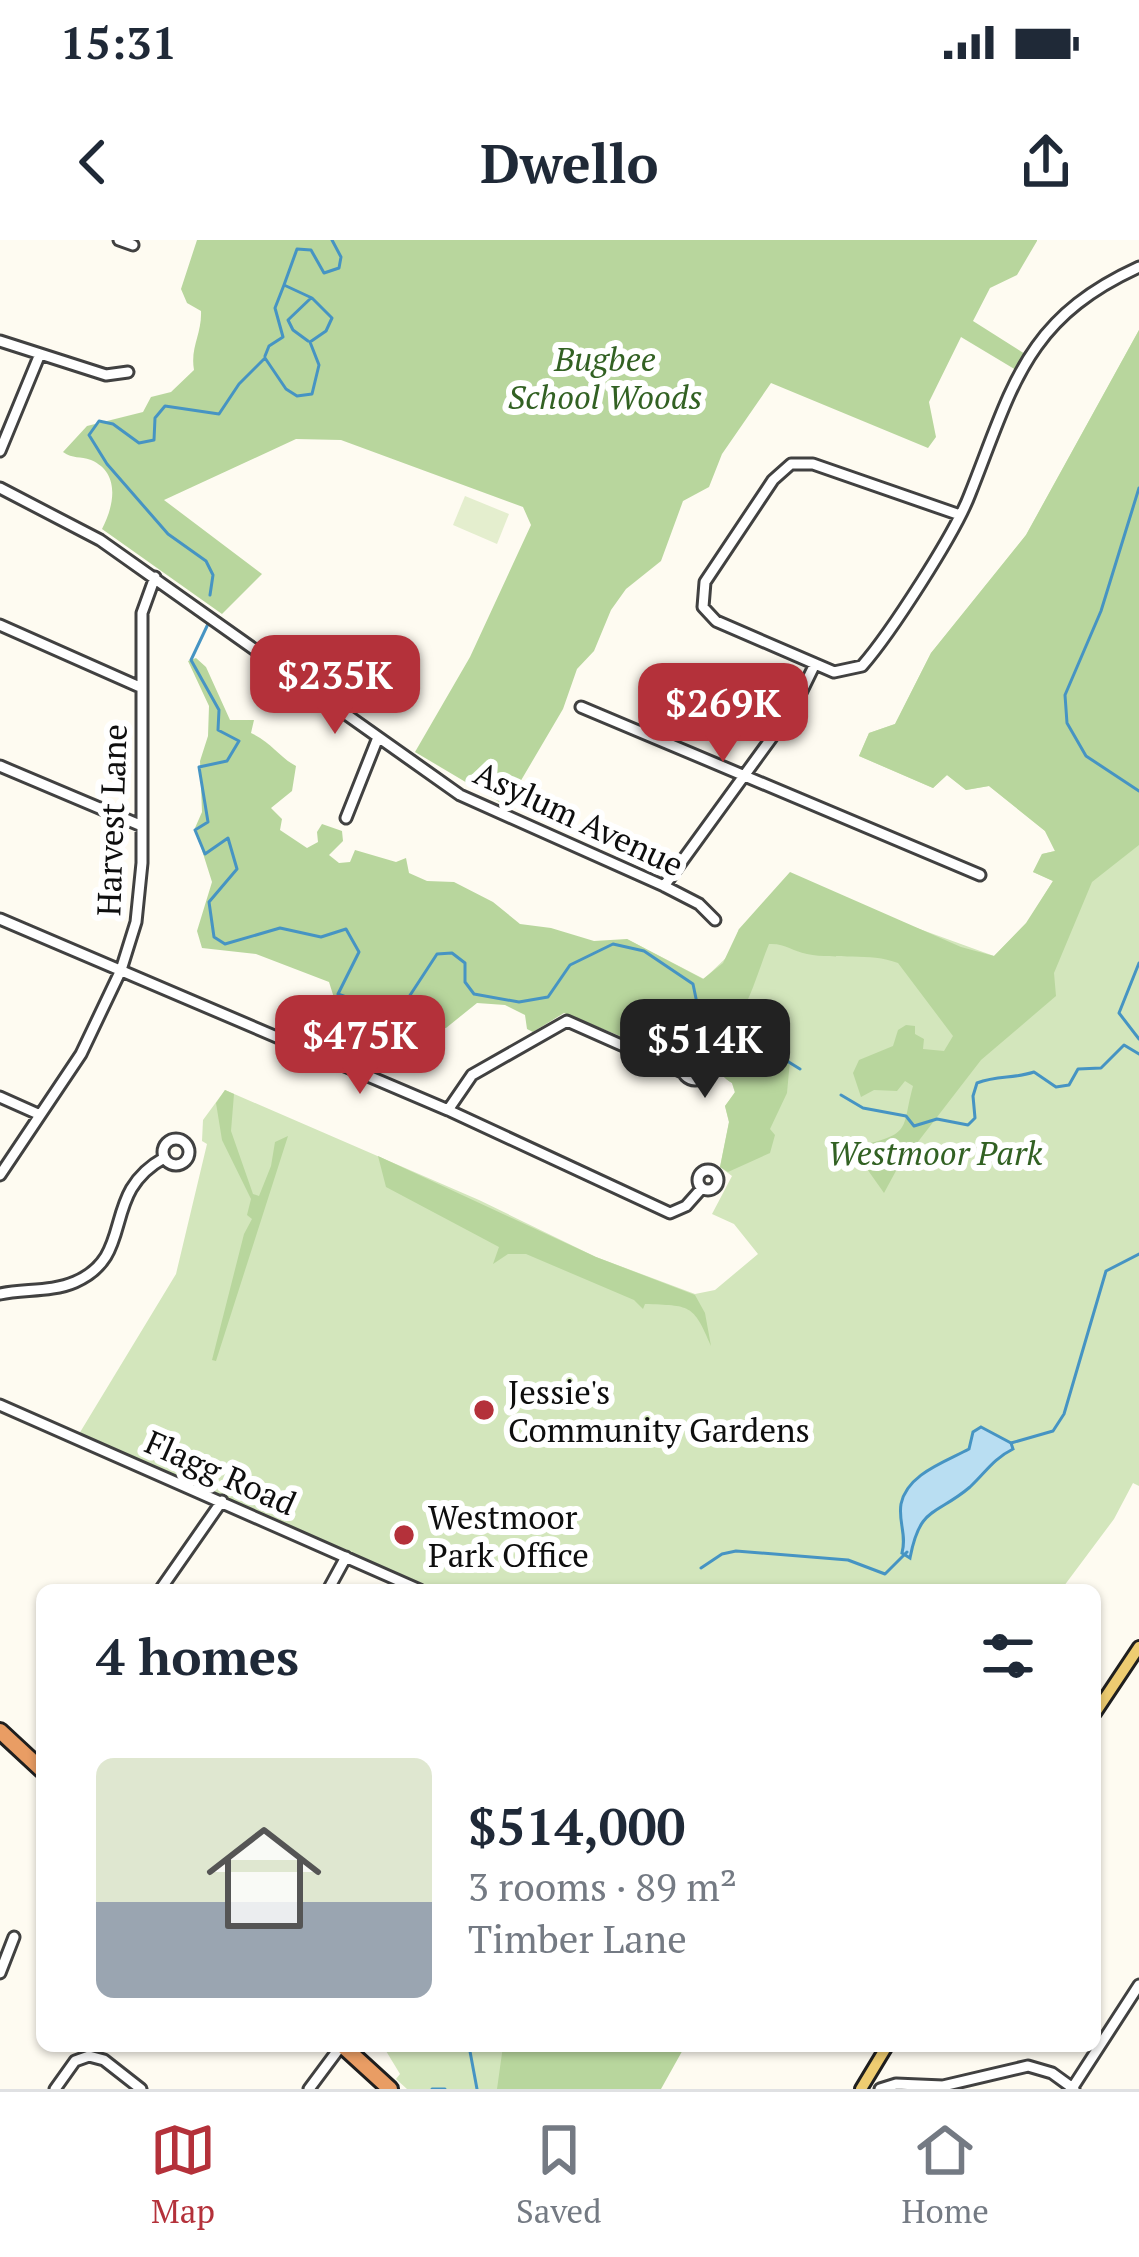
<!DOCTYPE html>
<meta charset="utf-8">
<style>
:root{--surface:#fff;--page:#f6f6f7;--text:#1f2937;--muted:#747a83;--line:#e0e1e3;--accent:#b4313a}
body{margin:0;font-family:"PT Serif",serif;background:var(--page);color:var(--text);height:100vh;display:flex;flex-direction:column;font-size:45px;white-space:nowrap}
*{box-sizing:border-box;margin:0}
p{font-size:39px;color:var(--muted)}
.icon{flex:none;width:66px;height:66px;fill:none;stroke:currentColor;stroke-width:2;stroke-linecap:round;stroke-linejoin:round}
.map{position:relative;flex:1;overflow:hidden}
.drawer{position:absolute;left:36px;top:1344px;width:1065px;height:468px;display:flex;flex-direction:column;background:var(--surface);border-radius:18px;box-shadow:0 3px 9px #0004}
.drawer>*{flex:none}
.price{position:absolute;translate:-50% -102px;padding:0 27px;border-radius:24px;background:var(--accent);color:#fff;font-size:39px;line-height:78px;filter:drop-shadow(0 3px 6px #0008)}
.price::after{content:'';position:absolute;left:50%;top:72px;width:36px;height:27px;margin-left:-18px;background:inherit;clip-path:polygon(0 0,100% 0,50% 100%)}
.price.current{background:#222;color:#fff}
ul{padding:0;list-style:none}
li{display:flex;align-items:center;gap:36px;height:300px;padding:0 60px}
li span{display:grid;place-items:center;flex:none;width:336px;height:240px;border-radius:18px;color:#555}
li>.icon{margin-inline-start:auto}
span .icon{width:144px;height:144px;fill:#fffc;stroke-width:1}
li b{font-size:51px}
h2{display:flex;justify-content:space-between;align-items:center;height:144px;padding:0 60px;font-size:51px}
.status{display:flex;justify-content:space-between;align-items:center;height:84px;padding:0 60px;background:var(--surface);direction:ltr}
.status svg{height:33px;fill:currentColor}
header{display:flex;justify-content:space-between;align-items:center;height:156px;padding:0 60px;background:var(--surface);font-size:54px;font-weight:700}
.tabs{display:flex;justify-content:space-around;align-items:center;height:168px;border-top:3px solid var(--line);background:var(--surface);font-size:33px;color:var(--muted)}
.tabs a{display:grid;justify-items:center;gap:6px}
.tabs .current{color:var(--accent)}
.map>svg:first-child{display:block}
</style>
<div class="status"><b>15:31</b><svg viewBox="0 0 49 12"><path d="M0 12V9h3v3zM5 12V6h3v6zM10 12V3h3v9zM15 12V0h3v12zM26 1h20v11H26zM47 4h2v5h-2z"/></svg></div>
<header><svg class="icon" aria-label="back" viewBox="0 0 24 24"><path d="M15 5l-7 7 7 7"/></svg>Dwello<svg class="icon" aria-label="share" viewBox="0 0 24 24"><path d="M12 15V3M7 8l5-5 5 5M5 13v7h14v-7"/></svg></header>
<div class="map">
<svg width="1139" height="1849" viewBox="0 0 1139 1849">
<rect width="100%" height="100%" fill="#fefbf1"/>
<path fill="#d3e6bc" d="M1139,90V1246L1133,1243L1114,1279L1061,1350H428L79,1194L176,1034L207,904L202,901L203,880L225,850L479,960L596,1017L695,1054L715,1050L758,1014L734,984L712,974L732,936L720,927L729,882L725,866L735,853L732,843C715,833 713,817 696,807L676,819L564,772L627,699L704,739L730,714L739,689L914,687L994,716L1027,683L1053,641L1033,632L1042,614L1055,611L1045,591L989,546L966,550L947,535L933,548L859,516L869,493L895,484L931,413L1026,295Z
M383,1806H653L628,1849H407L396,1839L400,1834Z"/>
<path fill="#b8d69d" d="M197,0H1037V1L1017,35L990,48L973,81L1025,114L1016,130L961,97L929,162L936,197L928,208L771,143L722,214L709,247L683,261L661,321L626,349L611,370L594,411L577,429L563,469L506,566L415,512L470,417L531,285L523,267L341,200L296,199L164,260L262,334L222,374L102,289C114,266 121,233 91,220C80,216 73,219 63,212L87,186L143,172L151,157L171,152L194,130C190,107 202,94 201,71L187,63L181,49Z
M1139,90V605L1092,642L1054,733L1056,756L981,820L897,929L884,953L860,919L866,904C912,894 902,886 913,846L905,841L897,851L874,850L861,857L853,833L859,820L893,806L898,790L906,785L915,786V794L924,799L923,809L944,811L953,796L898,723C869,712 837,720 807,714C792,711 785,703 769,704C758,731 752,757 735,784L790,820L787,853L770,889L775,895L770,913L728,932L720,927L729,882L725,866L735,852L732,843C715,833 713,817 696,807L676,819L564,773L533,792L527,789L525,775L505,765L477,763L446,788L409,791L415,776L412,768L388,778L335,761L329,742L256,714L202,708L197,691L212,642L195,588L202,572L200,521L208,496L209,466L188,421L196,418L206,427L230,480H254L251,493C272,503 279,517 296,526L292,551L271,568L282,579L280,590L307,608L318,602L317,592L322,584L342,591L343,601L329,615L339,623L350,622L355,610L396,622L406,618L409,633L427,641L454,642L493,662L520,684L551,688L594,701L627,699L703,739L723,723L739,689L790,632L961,707L994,716L1026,683L1053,641L1033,632L1042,614L1055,611L1045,591L989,546L966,550L947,535L933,548L859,516L869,493L895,484L931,413L1026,295Z
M225,850L234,854L231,891L253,954L259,956L271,926L275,902L288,896L216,1121L212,1120L244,994L252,979L247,975L251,959L222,900L216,863Z
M378,916L596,1017L695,1055L705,1073L711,1106C693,1063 690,1066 645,1064L643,1069L634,1060L526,1014H508L493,1024L499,1007L386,947Z
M503,1806H685L661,1849H497Z"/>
<path fill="#e4eece" d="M465,256L509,274L497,304L453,285Z"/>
<path fill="#b9def2" stroke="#4694c3" stroke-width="3" d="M981,1187L1011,1203L1013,1209C993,1219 986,1232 970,1247C936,1276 920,1265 910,1318L902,1313C907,1295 898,1281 901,1264C907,1234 945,1222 969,1209L973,1192Z"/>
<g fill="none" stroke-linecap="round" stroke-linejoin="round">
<path stroke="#4694c3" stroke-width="3" d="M308,101L293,90L288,80L311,58
M265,116L269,106L283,97L275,68L284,45
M1139,248L1101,371L1065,455L1067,483L1086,516L1139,551
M210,355L213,335L206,321L168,294L107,224L89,195L99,181L113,184L139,203L154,200L155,178L165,166L219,174L239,144L265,118L286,149L297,156L312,154L319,125L310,102L326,91L332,78L312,58L284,45L297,9L311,10L324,33L339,28L341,17L332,0
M208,384L191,420L219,470L218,490L239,501L227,521L199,527L208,582L195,590L205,614L228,598L237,629L209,662L214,697L225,704L280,688L321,697L346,689L359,712L338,754L389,773L403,766L437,714L452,713L465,723V742L474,754L519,762L548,757L570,725L613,704L644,711L693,744L699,773L719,779L800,829
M1139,723L1119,773L1139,799
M841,855L863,868L906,876L914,886L937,879L968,885L975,878L973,856L977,843C998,835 1013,839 1034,832L1056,847L1069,845L1078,829L1101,828L1124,805L1139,814
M1011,1203L1053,1191L1064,1174L1106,1031L1139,1014
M701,1328L722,1314L736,1311L848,1320L885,1334L907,1312
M469,1806L477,1849
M432,1849H445"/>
<g stroke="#414141" stroke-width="15">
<path id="minor" d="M119,0L133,5
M0,101L106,135L128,132
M0,211L40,114
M0,248L100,300L460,555L664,646L699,664L715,680
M960,275L813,224H791L773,240L705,342L703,367L716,381L834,432L862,426C890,394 955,294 970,254C1013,146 1025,79 1139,27
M0,385L142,448
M581,467L980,635
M0,526L142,586
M346,578L377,500
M664,646L794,467L815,424
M0,679L448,870L670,973L686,966L702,948
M682 827a13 13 0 1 1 26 0a13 13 0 1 1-26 0Z
M0,857L38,874
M448,870L472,835L567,781L682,832
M163 912a13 13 0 1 1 26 0a13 13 0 1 1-26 0Z
M698 940a10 10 0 1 1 20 0a10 10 0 1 1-20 0Z
M0,935L81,814L121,730L136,682L142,623V373L155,337
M0,1054C24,1049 52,1052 75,1042C137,1015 99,954 164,918
M0,1165L420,1350
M160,1350L222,1261
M328,1350L346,1317
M0,1733L14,1697
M1073,1847L1139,1745
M55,1849L75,1821L89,1816L104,1820L141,1849
M309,1849L341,1806
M880,1849L896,1844L943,1846L1028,1826L1052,1833L1074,1849"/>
</g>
<g stroke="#1f1f1f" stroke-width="16">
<path id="major" d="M1095,1473L1139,1407
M861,1849L887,1806"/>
</g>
<g stroke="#1f1f1f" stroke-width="20">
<path id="highway" d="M0,1491L42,1530
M343,1806L390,1849"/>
</g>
<use href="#minor" stroke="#fff" stroke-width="9"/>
<use href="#major" stroke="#eecc71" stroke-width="10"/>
<use href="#highway" stroke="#e99d64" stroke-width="14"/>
</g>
<g fill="#b4313a" stroke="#fff" stroke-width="4.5">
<circle cx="484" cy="1170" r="12"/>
<circle cx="404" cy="1295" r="12"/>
</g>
<g text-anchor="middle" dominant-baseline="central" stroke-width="12" stroke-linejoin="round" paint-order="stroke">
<g font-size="33" font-style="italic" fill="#326123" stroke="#fff">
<text x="605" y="118">Bugbee<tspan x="605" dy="38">School Woods</tspan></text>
<text x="935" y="912">Westmoor Park</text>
</g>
<g font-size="33" fill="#0e0e0e" stroke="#fff">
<text transform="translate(579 578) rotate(25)">Asylum Avenue</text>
<text transform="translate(111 580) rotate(-88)">Harvest Lane</text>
<text transform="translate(221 1232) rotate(24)">Flagg Road</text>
</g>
<g font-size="33" fill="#0e0e0e" stroke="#fff" text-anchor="start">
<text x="508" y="1151">Jessie's<tspan x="508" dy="38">Community Gardens</tspan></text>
<text x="428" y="1276">Westmoor<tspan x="428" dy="38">Park Office</tspan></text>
</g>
</g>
</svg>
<b class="price" style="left:335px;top:497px">$235K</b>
<b class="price" style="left:723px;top:525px">$269K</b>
<b class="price" style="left:360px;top:857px">$475K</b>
<b class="price current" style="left:705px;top:861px">$514K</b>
<section class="drawer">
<h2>4 homes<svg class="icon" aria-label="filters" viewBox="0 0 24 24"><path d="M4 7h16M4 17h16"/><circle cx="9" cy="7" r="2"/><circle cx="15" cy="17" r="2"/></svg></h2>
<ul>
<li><span style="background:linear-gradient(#dfe7d0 60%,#9aa5b1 0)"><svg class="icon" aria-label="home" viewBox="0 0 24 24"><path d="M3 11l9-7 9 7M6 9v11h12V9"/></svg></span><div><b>$514,000</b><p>3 rooms · 89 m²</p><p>Timber Lane</p></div></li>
</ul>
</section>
</div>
<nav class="tabs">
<a class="current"><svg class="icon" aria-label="map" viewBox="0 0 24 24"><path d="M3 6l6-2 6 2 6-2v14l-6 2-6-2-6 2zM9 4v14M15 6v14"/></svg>Map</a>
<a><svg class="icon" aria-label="saved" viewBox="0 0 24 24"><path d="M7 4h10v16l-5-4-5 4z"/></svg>Saved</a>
<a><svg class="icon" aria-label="home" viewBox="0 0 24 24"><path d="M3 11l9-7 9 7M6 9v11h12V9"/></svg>Home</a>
</nav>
